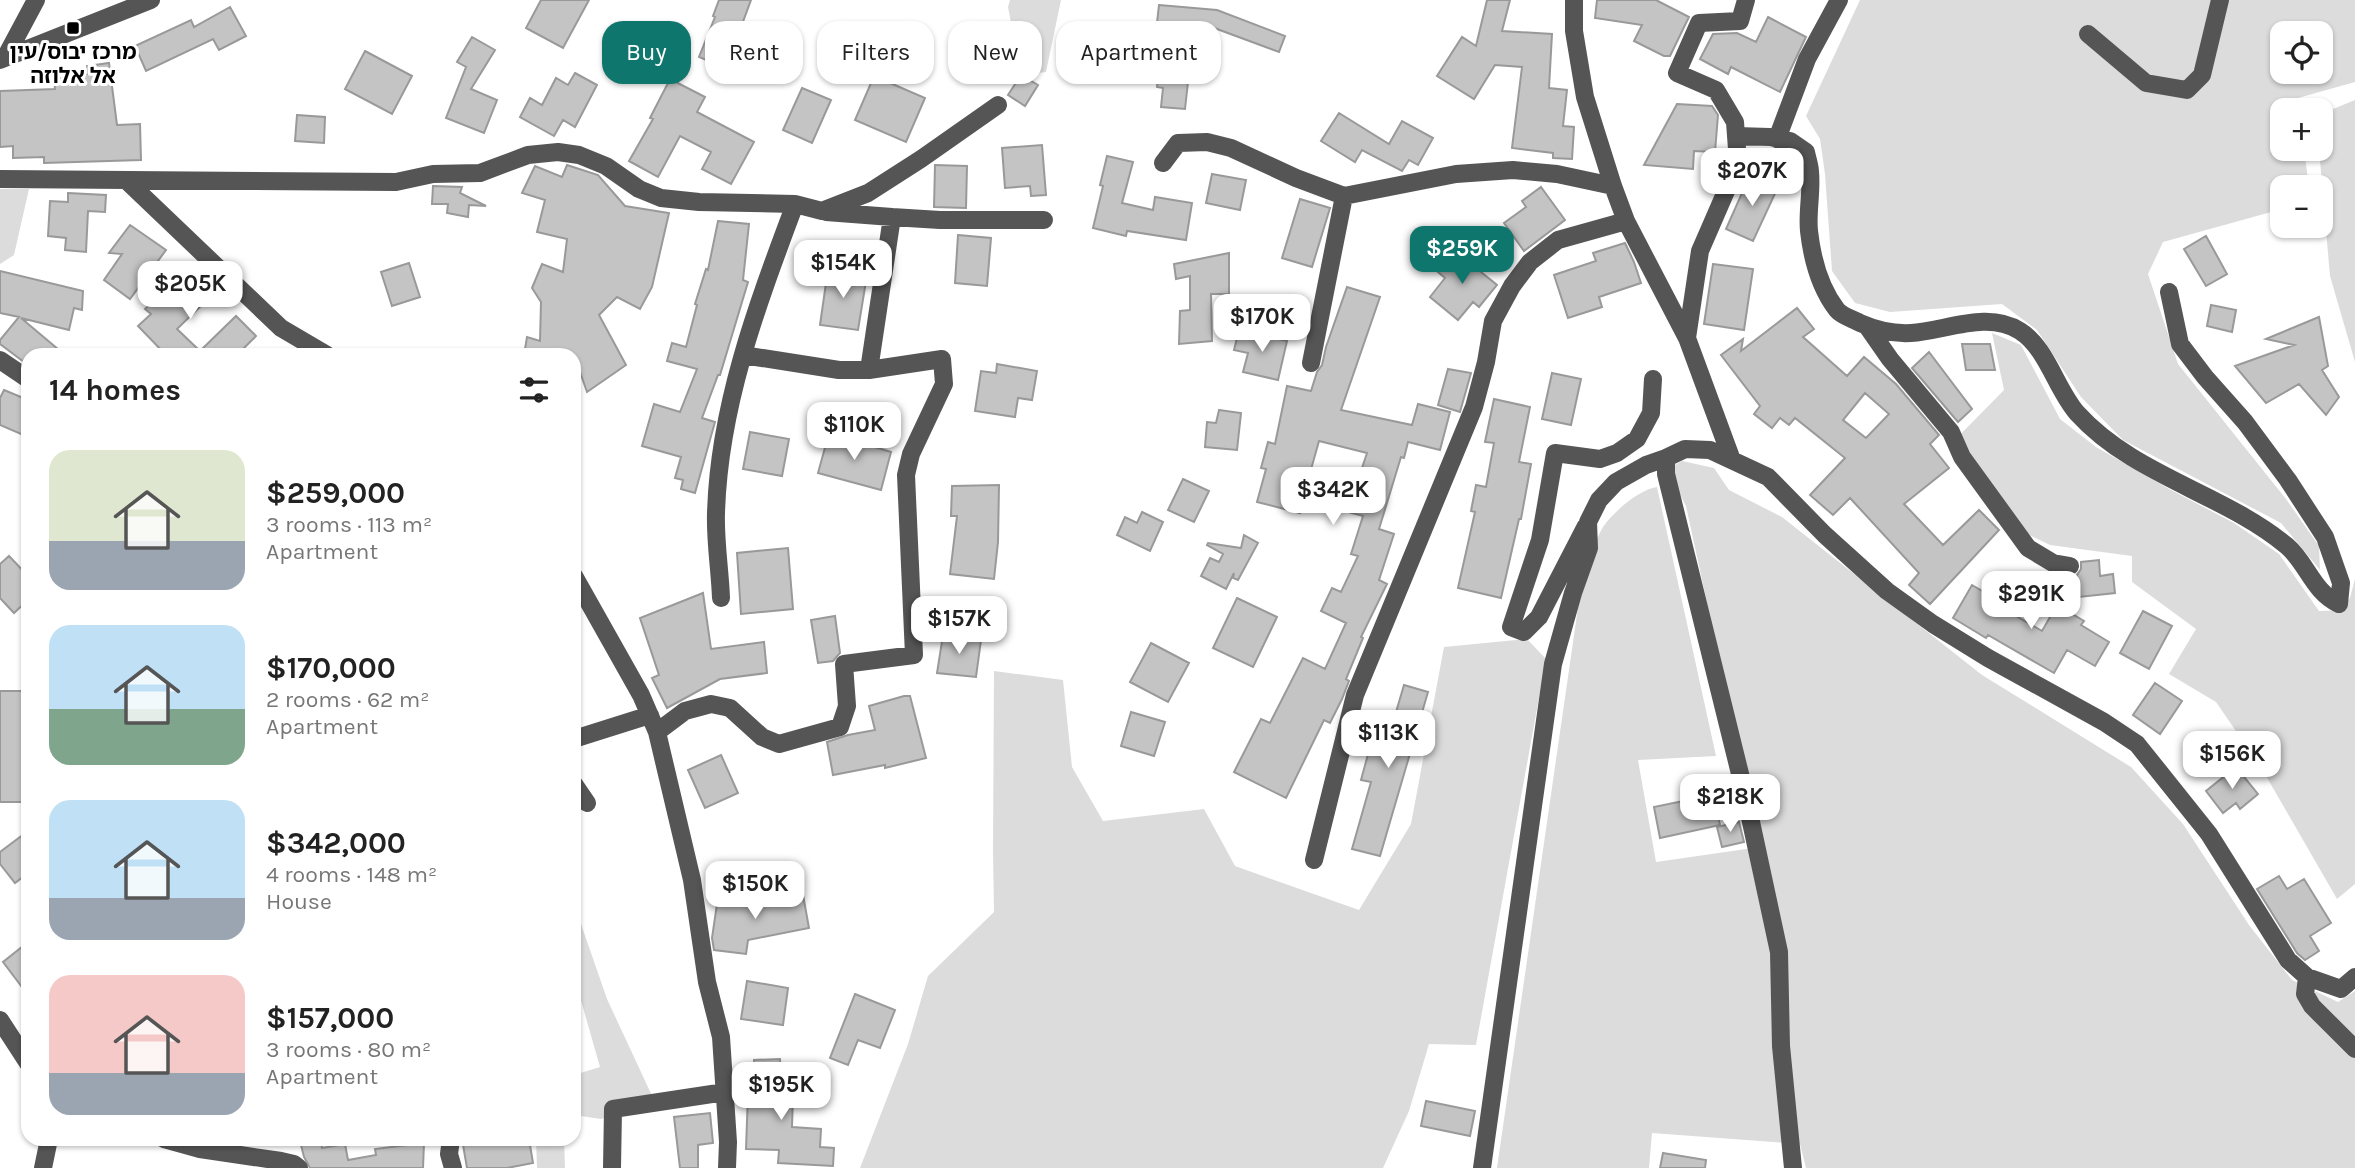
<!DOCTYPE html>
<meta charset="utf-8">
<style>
:root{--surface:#fff;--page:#f6f6f6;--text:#222;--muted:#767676;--accent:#0f766e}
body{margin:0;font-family:Karla,"Noto Sans Hebrew",sans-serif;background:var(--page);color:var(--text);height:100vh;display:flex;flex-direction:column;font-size:26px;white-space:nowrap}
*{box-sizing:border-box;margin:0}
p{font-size:23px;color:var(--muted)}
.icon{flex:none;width:38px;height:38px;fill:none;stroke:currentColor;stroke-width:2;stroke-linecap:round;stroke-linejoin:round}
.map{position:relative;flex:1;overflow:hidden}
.panel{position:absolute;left:21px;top:348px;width:560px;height:798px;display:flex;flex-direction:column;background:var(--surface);border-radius:21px;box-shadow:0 2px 5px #0004}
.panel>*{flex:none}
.top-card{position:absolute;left:602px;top:21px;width:665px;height:63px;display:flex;gap:14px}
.fabs{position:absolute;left:2270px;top:21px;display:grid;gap:14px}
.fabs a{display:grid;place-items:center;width:63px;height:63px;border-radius:14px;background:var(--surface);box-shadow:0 2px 5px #0004;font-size:35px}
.price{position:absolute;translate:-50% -60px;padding:0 16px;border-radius:14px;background:#fff;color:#222;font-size:23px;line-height:46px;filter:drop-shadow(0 2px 4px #0008)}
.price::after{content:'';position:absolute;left:50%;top:42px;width:21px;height:16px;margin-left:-10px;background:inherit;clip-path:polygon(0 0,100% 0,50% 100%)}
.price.selected{background:var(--accent);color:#fff}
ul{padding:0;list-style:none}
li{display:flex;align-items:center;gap:21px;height:175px;padding:0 28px}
li span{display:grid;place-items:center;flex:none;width:196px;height:140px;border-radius:21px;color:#555}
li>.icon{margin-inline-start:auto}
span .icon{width:84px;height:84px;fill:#fffc;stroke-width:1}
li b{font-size:30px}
h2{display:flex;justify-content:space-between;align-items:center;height:84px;padding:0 28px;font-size:30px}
.chip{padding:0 24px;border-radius:21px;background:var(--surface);box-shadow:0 2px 5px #0004;font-size:24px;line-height:63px}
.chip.selected{background:var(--accent);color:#fff}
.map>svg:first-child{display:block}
</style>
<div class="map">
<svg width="2355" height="1168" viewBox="0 0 2355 1168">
<rect width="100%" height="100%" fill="#fff"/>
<path fill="#dcdcdc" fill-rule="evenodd" d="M1010,0H1061L1046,72L1021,75L1008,7Z
M1860,0H2355V82L2298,98L2299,110H2282V149H2304L2309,187H2282V209L2163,242L2148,274L2178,364L2286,499L2319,546L2320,570L2281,523L2123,440L2081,397L2037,330L2002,304L1890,312L1855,303L1832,271L1825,174L1820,139L1806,116ZM2282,33H2320V72H2282Z
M2355,100V362L2330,276L2319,149L2321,114Z
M0,189H29L14,255L0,264Z
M1992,333L2021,345L2060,419L2096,447L2171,490L2234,523L2279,554L2319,611L2341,610L2350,598L2355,579V884L2337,899L2262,769L2216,702L2169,674L2196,629L2132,582V556L2050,545L2007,524L1949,446L2004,390Z
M1682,461L1714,468L1729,490L1782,517L1982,675L2131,767L2183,824L2249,925L2292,980L2338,1002L2355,991V1168H1806L1800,1144L1652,1133L1649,1168H1497L1582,580C1589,563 1594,542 1603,527C1613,512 1640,489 1657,487L1716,756L1638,760L1656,862L1760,847L1686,506L1667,469Z
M1527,639L1546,659L1476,1045L1429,1044L1409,1111L1383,1168H860L908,1044L928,976L994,912L993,851L994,671L1063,680L1072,767L1103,821L1204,809L1235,866L1359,910L1411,824L1444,647Z
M581,924L607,999L654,1100L601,1119L574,1115V1075L600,1067L574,976V926Z
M536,1139H564L565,1168H537Z"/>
<path fill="#c4c4c4" stroke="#999" stroke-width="2" fill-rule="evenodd" d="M541,0H589L563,48L526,28Z
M719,0H751L737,38L757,46L744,76L699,57L715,17L713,16Z
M1487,0H1510L1502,31L1552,34L1549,88L1567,90L1563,126L1574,127L1572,159L1553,158V153L1512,148L1522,67L1495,65L1474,99L1437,76L1462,37L1476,46Z
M1597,0H1656L1689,17L1670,56H1664L1634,41L1642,25L1595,18Z
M1159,5L1217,10L1285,36L1279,52L1198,22L1196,44L1155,40Z
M230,7L246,36L219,50L213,39L146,71L135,46L191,20L194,27Z
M1768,17L1806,37L1780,92L1731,67L1728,74L1700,59L1713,34L1737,33L1756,42Z
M472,37L495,50L471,89L497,100L484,133L446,118L466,67L457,62Z
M365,51L412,76L392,114L345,89Z
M109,63L117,125L140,124L141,160L44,163V157L13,158V146L0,147V91L55,89L54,79L88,74L87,66Z
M1159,70L1189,73L1185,109L1161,107L1163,88L1157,87Z
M575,73L597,85L575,127L563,120L554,136L520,117L530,98L542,105L556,78L568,85Z
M1021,75L1038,85L1025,106L1008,95Z
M874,76L925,98L906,142L855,120Z
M670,79L705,97L697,112L754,142L731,184L702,169L711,152L680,136L658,177L629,161L653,119L650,118Z
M802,88L831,100L812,143L783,130Z
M1677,104L1712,106L1718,115L1715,152L1694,151L1693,169L1644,165Z
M1339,113L1389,144L1402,121L1433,138L1418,165L1409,160L1402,171L1362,150L1355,162L1321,141Z
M297,115L325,117L324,143L295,141Z
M1042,145L1046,195L1031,196L1030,186L1005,188L1002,148Z
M1107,156L1133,162L1122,203L1153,210L1155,197L1192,203L1186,240L1127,231L1126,236L1093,228L1103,186L1100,185Z
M567,165L598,175L625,206L669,213L652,287L640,309L617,297L599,315L626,365L587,392L574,355H524L527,337L540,341L541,302L532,288L542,264L563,272L567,239L537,232L545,200L522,193L535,166L562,177Z
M935,165L967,166L966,208L934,207Z
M1212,174L1246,180L1240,210L1206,203Z
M1750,175L1778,187L1753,241L1726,229Z
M433,186L462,187L460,193L486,206L469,205L468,217L447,213L448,204H432Z
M1541,187L1565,220L1524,251L1504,223L1526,207L1522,201Z
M68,193L106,195L105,212L88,211L86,252L65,250L66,238L48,236L50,201L68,202Z
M1300,199L1330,208L1312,267L1282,258Z
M718,221L749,224L743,280L748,282L720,375H718L702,418L715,422L695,493L681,489L683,480L675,478L681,457L642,446L654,404L680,412L697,369L667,361L672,343L686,347L697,305L695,304L706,269L708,270Z
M130,225L166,250L130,299L104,280L122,254L109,253Z
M958,235L991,238L987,286L955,283Z
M2206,236L2227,274L2206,286L2184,249Z
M1625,243L1634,262L1641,283L1599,297L1602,307L1568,318L1554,275L1596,261L1593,253Z
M1455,251L1497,285L1479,307L1473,302L1458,320L1430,297L1445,278L1438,272Z
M1229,253V294H1211L1212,341L1179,344L1180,311L1190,310V276L1176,279L1174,264Z
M409,263L420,297L392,306L381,272Z
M1713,264L1753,269L1744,330L1704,324Z
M190,268L213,294L177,329L200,351L236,316L256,336L237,355H166L138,326L151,314L145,309Z
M828,269L867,275L858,330L820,325Z
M0,271L83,291L82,310L74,308L69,330L21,318L65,355H28V365L0,344V340L19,317L0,313Z
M1347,287L1380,297L1341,410L1412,425L1418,404L1450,412L1440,450L1408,442L1404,458L1401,457L1379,529L1394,534L1379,580L1387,584L1361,637L1363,638L1346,679L1349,681L1342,699L1330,723L1324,720L1286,798L1234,772L1261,719L1270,723L1303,658L1325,669L1346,623L1321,611L1332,588L1341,592L1358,556L1351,554L1363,516L1304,500L1300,513L1257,502L1266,469L1261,468L1268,442L1275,444L1287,386L1311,391L1317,372L1322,365L1326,347ZM1319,441L1367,453L1356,486L1310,473Z
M2211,305L2236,310L2232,332L2207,326Z
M1797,308L1814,329L1803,337L1847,376L1864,357L1896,384L1939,435L1930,444L1949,468L1904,504L1943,545L1979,510L1999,530L1930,604L1909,585L1919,573L1850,498L1833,515L1810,495L1845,458L1795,418L1789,425L1780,418L1772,428L1754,414L1760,406L1721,355L1743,339L1741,351ZM1865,393L1889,414L1866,438L1843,420Z
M2319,317L2328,366L2322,370L2339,397L2326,415L2299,384L2266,403L2235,366L2294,345L2266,339Z
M1239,330L1287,341L1278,380L1243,372L1248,353L1234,350Z
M1962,344H1990L1995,370H1966Z
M1929,352L1972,409L1958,422L1912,368Z
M997,364L1037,371L1032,400L1018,398L1015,417L975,411L981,371L996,373Z
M1448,369L1471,373L1460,412L1438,405Z
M1552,373L1581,379L1571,425L1542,419Z
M4,390L28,400V437L0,425V398Z
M1494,399L1530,407L1519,462L1531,464L1521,519H1519L1501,598L1458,588L1475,512L1471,511L1476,485L1486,487L1494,443L1485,442Z
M1219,410L1241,413L1237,450L1205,447L1207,422L1216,423Z
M750,432L789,439L782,476L743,469Z
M829,433L891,452L881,490L818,473Z
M1183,479L1209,491L1194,522L1168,510Z
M999,485L998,542L994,579L950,574L957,516H951L952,486Z
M1142,512L1163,522L1150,551L1117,535L1125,517L1137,523Z
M1244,535L1258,543L1238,580L1233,578L1234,573L1226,589L1201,576L1210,558L1219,562L1223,554L1207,545L1208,543L1241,548Z
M788,548L793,609L741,614L737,553Z
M9,556L28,576V600L14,613L0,598V564Z
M2099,560L2100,576L2113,574L2115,593L2079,597L2077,575L2081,569V562Z
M1972,585L2006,605L2004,609L2042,631L2057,605L2084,621L2081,625L2109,642L2095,666L2067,650L2054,673L1988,635L1986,638L1953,618Z
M703,593L711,649L764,642L767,673L720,679L667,708L652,678L659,675L640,618Z
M1237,598L1277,617L1253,667L1213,648Z
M2143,611L2172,626L2149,669L2120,653Z
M835,616L840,653L833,661L818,663L811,620Z
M943,635L981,640L976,677L937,673Z
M1151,643L1189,663L1168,702L1130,682Z
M2155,683L2182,701L2160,734L2133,715Z
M1404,685L1428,692L1380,856L1352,849L1371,782L1361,780L1376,725L1391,729Z
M0,691H28V802H0Z
M904,696H910L926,758L885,768V765L833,775L827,742L848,735L875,730L869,706Z
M1131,712L1165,722L1154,756L1121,746Z
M721,755L738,793L705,808L688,770Z
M2236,767L2258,794L2240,809L2236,803L2223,813L2206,791Z
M1711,781L1720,825L1660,838L1654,807L1693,799L1690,786Z
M1739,822L1744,842L1722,847L1717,827Z
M28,831V873L15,883L0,864V852Z
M2279,876L2287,889L2304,879L2331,923L2310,936L2319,951L2305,960L2297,953L2257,889Z
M803,895L809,928L748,940L746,954L714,950L712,938L718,897L763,903Z
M28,942V995L3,962Z
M747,981L788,988L783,1025L741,1019Z
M855,994L895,1010L880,1048L858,1040L848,1065L830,1058Z
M780,1059L782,1094H793L792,1127L821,1129L820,1147L834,1148L833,1166L778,1163L779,1150L746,1149L748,1093H756L754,1060Z
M1426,1101L1475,1111L1470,1136L1421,1126Z
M710,1113L713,1143L698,1145V1168H680L674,1117Z
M462,1139H529L533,1163L507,1168H467Z
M321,1141L322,1148L345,1144L348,1160L376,1155L375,1149L424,1143L423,1168H310L304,1157L301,1145Z
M1663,1153L1706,1160L1705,1168H1660Z"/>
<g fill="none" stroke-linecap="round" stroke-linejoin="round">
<path stroke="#555" stroke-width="18" d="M1574,0V31L1585,97L1613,186L1626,221L1687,338L1732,460
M2088,34L2146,83L2187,90L2202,75L2220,0
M5,58L36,0
M0,60L151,0
M1736,136L1770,137L1790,141L1806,152C1807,158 1810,166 1810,172C1812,192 1807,212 1809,231C1812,258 1820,288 1837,310C1842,316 1853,319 1860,323C1876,330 1893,334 1911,333C1945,331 1988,310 2020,331C2047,348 2056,389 2077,413C2134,476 2223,493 2287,546C2307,563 2313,592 2339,604L2341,583L2325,537L2288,480L2245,422L2205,377L2180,344L2169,292
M1777,139L1807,59L1839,0
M1163,163L1178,143L1207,142L1231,148L1296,178L1344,196L1456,174L1513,170L1557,174L1613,186
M0,179L396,182L433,174L480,173L528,155L558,152L579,155L606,166L639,189L661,198L699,202L795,204L822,211L868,193L921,159L998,105
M127,181L281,328L327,355
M826,212L892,217L869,370
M892,217L940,220H1044
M1867,326L1890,359L1951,432L1962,457L2028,548L2053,563L2070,566
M1687,338L1700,251L1730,182L1737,149L1735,122L1716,90L1677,73L1699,23L1740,21L1746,0
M0,360L28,379
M1311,363L1344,196
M1586,526L1539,617L1524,632L1511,627L1540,540L1555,453L1600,459L1617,453L1637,439L1651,413L1653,379
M574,576L641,695L657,732L692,880L707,982L721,1037L728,1142L727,1168
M721,598C720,570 715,541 716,513C719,405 758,303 795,204
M657,732L685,711L711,704L730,708L762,737L779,744L840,727L847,706L844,664L914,655L906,475L911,454L944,384L942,359L869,370H839L743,355
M574,739L650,715
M574,784L587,803
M1314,860L1355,695L1474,407L1486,362L1493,321L1512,286L1530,262L1558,240L1626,221
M2307,977L2305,994L2312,1006L2355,1049
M0,1020L28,1063
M164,1139L200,1149L281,1161L294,1164L299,1168
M451,1139L449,1154L453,1168
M43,1168L49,1139
M612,1168L613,1109L725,1092
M1482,1168L1553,664L1573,593L1589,548L1588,522L1599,500L1616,482L1646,465L1666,458
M1793,1168L1781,1046L1779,952L1745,794L1666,474V458L1685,449L1710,450L1768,477L1825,535L1887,591L1933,624L1988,658L2104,722L2137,744L2209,834L2288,960L2307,977L2341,989L2355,977"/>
</g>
<rect fill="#000" stroke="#fff" stroke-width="2.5" x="66" y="21" width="14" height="14" rx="3.5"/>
<g text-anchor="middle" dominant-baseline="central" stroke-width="6" stroke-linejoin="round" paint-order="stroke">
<g font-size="21" font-weight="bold" fill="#000" stroke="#fff">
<text x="73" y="52">מרכז יבוס/עין<tspan x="73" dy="24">אל אלוזה</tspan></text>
</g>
</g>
</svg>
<div class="fabs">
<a><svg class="icon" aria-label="locate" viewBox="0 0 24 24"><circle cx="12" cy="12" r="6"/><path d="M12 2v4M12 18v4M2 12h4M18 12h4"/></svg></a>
<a>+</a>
<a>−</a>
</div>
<b class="price" style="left:1752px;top:208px">$207K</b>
<b class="price selected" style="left:1462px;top:286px">$259K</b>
<b class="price" style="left:843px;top:300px">$154K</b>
<b class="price" style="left:190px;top:321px">$205K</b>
<b class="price" style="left:1262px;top:354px">$170K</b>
<b class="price" style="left:854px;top:462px">$110K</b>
<b class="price" style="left:1333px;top:527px">$342K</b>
<b class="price" style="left:2031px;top:631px">$291K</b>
<b class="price" style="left:959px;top:656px">$157K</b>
<b class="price" style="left:1388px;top:770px">$113K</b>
<b class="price" style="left:2232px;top:791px">$156K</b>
<b class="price" style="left:1730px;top:834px">$218K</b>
<b class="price" style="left:755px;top:921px">$150K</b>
<b class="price" style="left:781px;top:1122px">$195K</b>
<div class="top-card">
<a class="chip selected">Buy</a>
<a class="chip">Rent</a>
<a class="chip">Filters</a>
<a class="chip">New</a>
<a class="chip">Apartment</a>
</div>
<section class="panel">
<h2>14 homes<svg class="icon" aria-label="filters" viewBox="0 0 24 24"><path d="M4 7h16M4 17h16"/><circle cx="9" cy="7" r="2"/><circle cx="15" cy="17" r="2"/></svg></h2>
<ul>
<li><span style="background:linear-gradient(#dfe7d0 65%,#9aa5b1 0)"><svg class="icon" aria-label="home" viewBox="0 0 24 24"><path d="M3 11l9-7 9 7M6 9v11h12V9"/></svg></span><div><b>$259,000</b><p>3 rooms · 113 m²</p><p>Apartment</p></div></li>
<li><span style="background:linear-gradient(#bfe0f5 60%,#7fa58c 0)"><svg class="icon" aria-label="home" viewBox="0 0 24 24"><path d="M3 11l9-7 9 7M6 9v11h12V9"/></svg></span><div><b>$170,000</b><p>2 rooms · 62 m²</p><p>Apartment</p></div></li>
<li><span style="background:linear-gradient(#bfe0f5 70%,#9aa5b1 0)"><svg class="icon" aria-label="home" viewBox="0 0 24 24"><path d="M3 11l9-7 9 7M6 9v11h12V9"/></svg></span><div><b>$342,000</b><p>4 rooms · 148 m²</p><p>House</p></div></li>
<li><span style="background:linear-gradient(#f6c9c9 70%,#9aa5b1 0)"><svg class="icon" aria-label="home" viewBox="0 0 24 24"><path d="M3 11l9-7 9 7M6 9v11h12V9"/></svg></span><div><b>$157,000</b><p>3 rooms · 80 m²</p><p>Apartment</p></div></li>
</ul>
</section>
</div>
